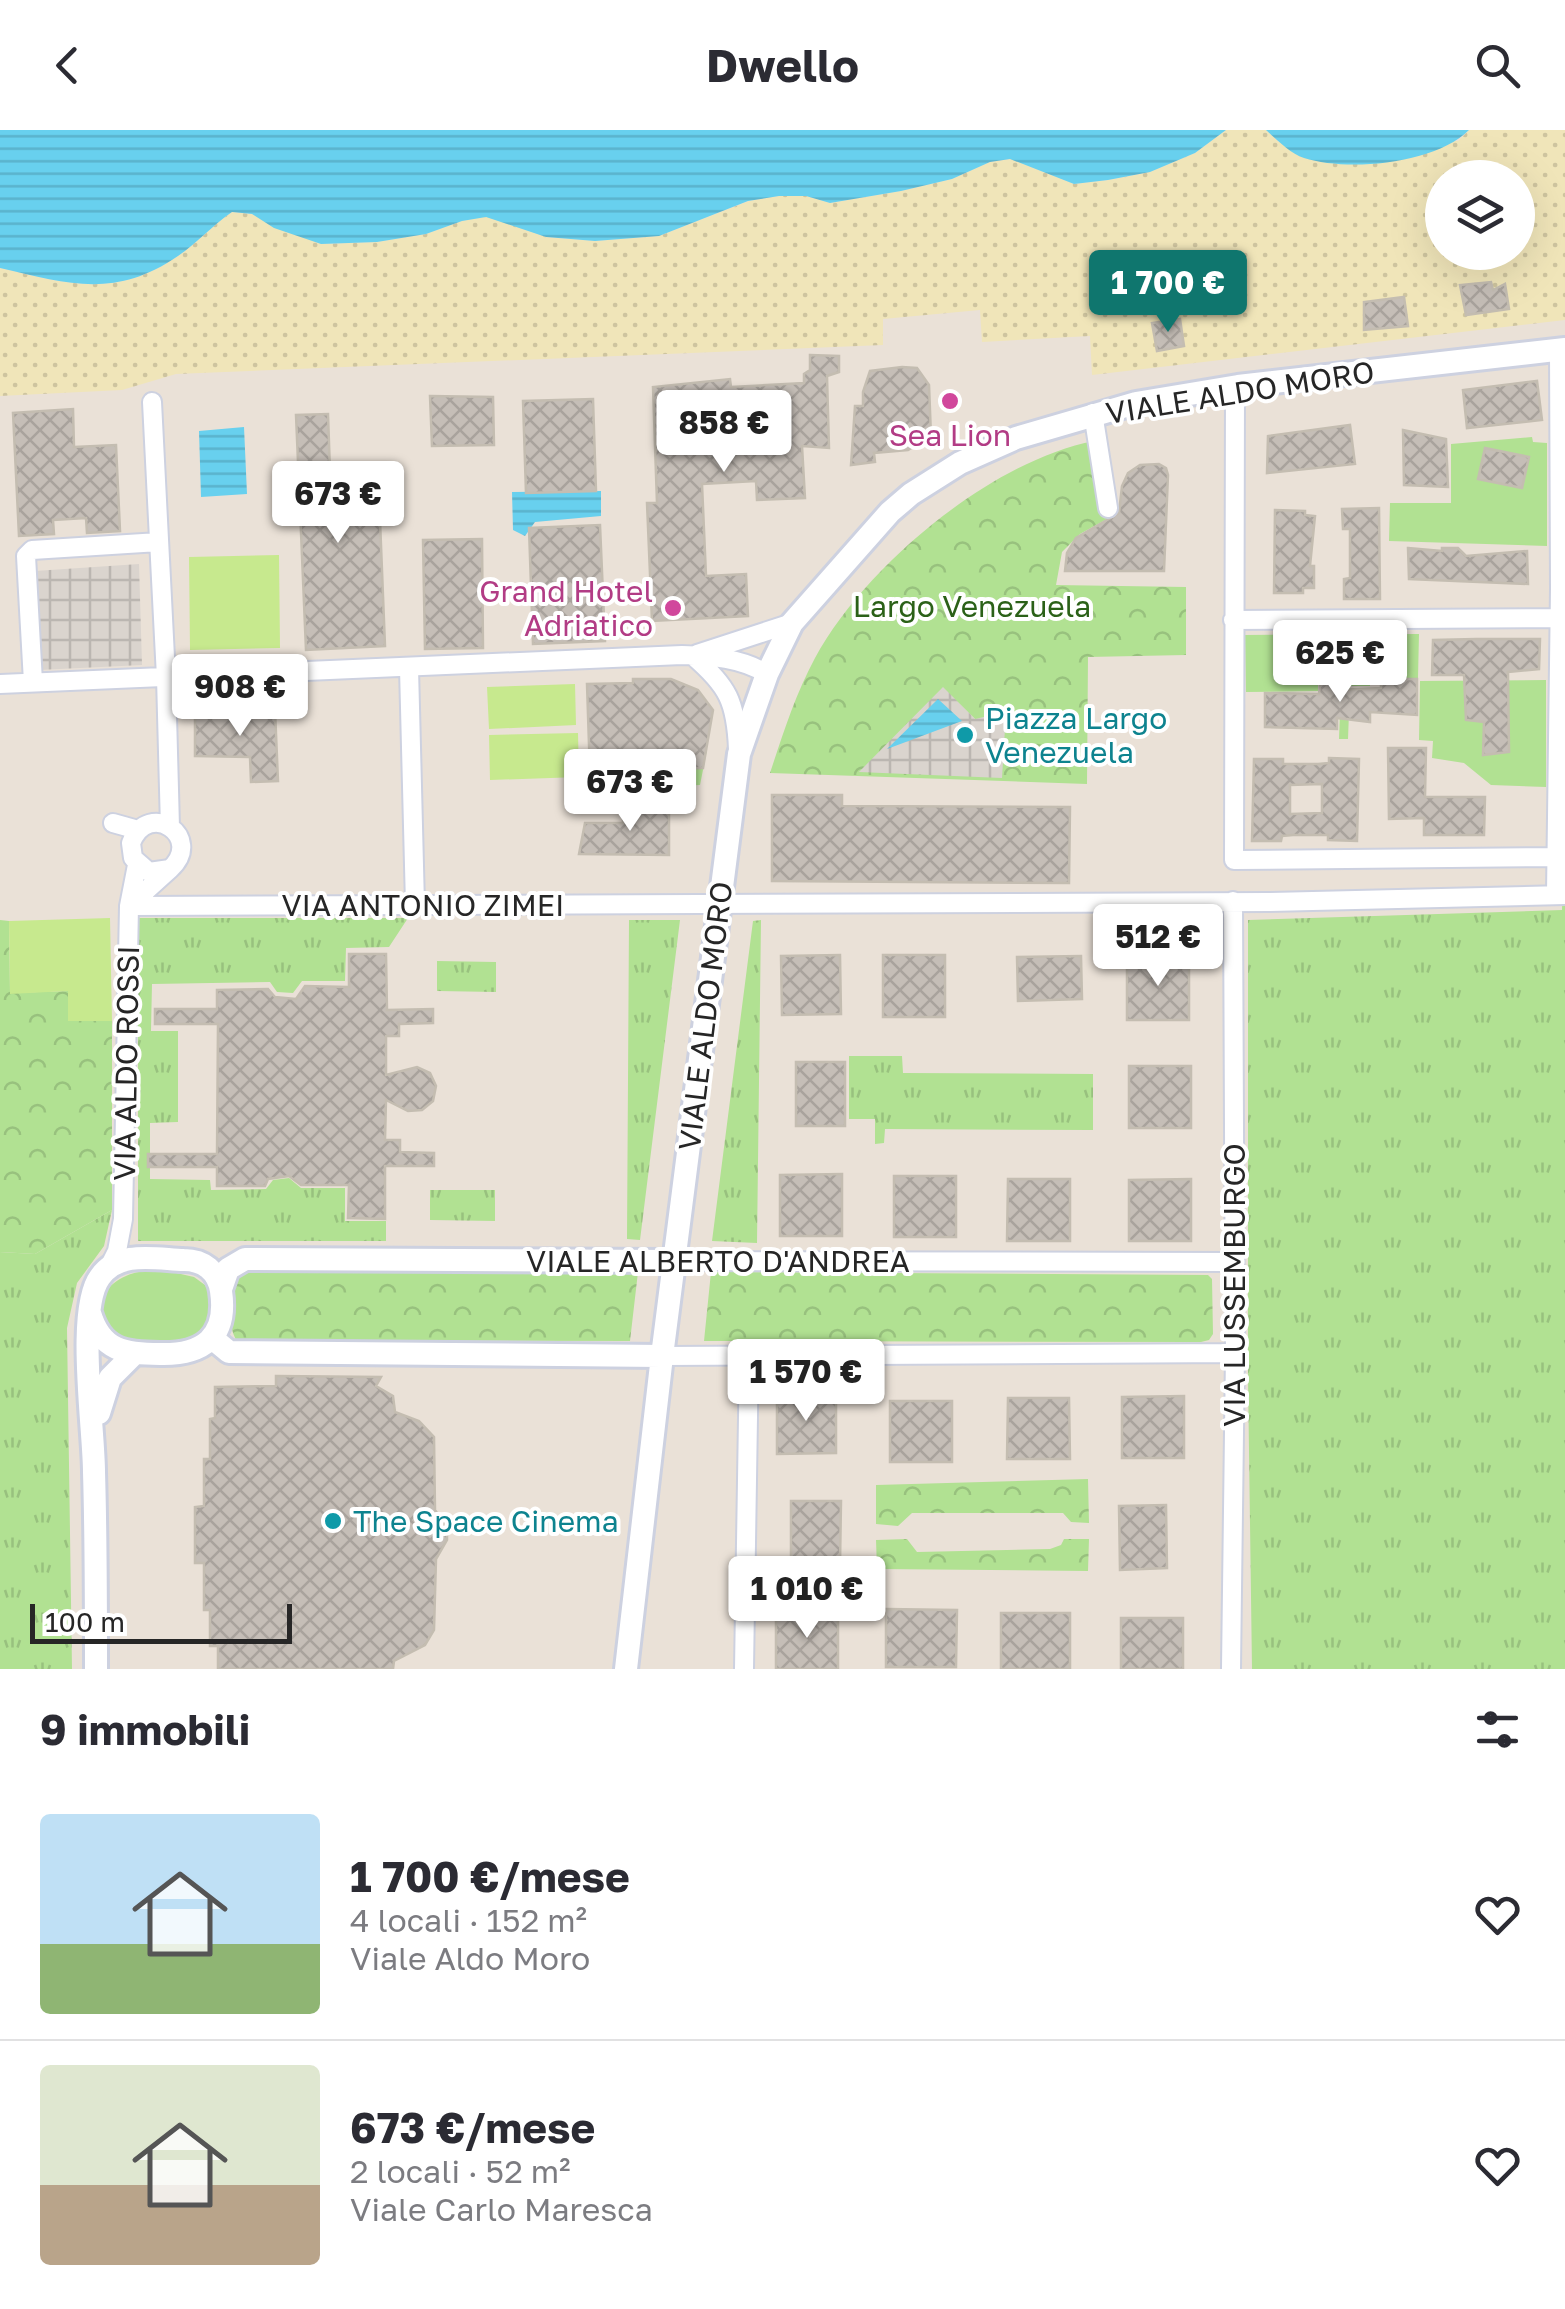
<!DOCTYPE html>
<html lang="it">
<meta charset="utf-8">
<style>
:root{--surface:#fff;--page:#f7f7f7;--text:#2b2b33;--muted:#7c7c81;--line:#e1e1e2;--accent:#0f766e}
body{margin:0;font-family:"Golos Text",sans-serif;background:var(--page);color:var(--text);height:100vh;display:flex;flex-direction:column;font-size:38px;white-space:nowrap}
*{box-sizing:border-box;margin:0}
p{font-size:32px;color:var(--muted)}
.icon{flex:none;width:55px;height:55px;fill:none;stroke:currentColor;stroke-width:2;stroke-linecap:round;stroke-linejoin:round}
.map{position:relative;height:1539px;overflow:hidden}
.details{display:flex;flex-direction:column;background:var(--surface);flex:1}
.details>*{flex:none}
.buttons{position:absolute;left:1425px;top:30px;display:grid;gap:20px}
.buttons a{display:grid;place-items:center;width:110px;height:110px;border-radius:50%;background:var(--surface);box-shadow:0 10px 40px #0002;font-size:50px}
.scale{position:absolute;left:30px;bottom:25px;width:262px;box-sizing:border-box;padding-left:10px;border:5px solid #262626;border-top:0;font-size:28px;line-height:35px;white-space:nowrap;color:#262626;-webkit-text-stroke:8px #fff;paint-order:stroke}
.price{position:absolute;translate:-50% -85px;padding:0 22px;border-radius:10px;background:#fff;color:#222;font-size:32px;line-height:65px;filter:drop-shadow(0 2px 5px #0008)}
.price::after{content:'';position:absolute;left:50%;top:60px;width:30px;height:22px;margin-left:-15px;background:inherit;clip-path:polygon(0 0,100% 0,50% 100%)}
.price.selected{background:var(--accent);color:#fff}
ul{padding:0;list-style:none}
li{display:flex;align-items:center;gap:30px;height:250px;padding:0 40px}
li+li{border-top:2px solid var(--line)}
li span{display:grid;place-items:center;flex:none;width:280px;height:200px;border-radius:10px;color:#555}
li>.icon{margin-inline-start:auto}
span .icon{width:120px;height:120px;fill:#fffc;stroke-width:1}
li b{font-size:42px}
h2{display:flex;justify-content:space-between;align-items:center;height:120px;padding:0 40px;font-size:42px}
header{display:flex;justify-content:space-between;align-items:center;height:130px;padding:0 40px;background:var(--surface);font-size:45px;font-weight:700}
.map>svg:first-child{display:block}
</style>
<header><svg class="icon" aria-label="back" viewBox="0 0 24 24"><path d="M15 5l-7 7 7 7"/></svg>Dwello<svg class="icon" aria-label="search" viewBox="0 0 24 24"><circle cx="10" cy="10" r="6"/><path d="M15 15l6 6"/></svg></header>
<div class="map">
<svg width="1565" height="1539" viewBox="0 0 1565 1539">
<defs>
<pattern id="grass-tufts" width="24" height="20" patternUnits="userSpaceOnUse" patternTransform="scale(2.5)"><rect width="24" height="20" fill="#b1e192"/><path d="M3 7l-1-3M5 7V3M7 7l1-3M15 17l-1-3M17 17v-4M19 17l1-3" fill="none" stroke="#98c17e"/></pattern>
<pattern id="forest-crowns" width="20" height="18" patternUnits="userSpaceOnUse" patternTransform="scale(2.5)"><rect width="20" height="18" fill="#b1e192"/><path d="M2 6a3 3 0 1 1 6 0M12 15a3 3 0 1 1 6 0" fill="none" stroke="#98c17e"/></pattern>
<pattern id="sand-dots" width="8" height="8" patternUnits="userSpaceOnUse" patternTransform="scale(2.5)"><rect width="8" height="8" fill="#f0e5b9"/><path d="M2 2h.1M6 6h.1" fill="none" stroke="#cec49f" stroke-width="1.8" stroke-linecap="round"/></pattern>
<pattern id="plaza-grid" width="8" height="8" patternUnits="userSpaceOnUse" patternTransform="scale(2.5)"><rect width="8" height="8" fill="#dad4ce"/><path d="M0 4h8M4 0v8" fill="none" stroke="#bbb6b1"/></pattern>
<pattern id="water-rules" width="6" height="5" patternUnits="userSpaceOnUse" patternTransform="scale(2.5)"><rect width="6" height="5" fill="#68d0ee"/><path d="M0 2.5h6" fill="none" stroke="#5ab2cc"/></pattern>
<pattern id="building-cross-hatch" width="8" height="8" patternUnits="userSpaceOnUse" patternTransform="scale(2.5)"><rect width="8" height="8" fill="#c5beb7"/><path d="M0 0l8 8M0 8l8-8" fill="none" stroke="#a9a39d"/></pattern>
</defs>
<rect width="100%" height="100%" fill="#eae1d7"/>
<path fill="url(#grass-tufts)" d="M1565,615V1539H1252L1248,1248V790L1562,780Z
M138,788H408L389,817L346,818L345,851H302L293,863L277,862L270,852L152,854L151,901H178V992L150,993V1049L210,1050L211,1060L266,1059L273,1050L289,1048L301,1058H345V1091H386V1111H138Z
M629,790H680L640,1110L627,1109Z
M761,790L757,1113L712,1111L753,791Z
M437,831L496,832V862L437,861Z
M849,926H902L903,943L1093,944V1000L885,999L884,1013L875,1014V989H849Z
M430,1060H495V1091L430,1090Z
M112,1080L104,1116L77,1153L67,1198L72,1539H0V1122L35,1124Z"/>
<path fill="url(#forest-crowns)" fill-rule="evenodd" d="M1094,311L1107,389L1080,404L1062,422L1056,455L1186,457V525L1088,527L1087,654L770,643C783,604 795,565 815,528C865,436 991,331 1094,311ZM943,558L975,589L912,642H860Z
M690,616L707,620L700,655L612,659V644Z
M0,790L9,791L10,863L68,861L70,891H112V1080L35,1124L0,1122Z
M238,1141L638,1142L630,1211L236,1210C225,1188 231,1163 238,1141Z
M711,1142L1208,1145L1212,1149L1213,1204L1209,1210L1201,1212L704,1211Z
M1088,1349L1089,1393L1071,1392L1063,1383H912L898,1396L876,1394V1355Z
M907,1409L917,1422L1050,1419L1061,1415L1064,1409H1089L1088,1441L877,1439L876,1410Z"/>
<path fill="url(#sand-dots)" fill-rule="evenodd" d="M1226,0H1266L1279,12L1458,11L1469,0H1565V190L1092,245L1090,206L982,212L980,180L883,189V215L176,244L122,260L0,266V138C68,154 115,169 178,126C197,113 213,95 232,82L252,84L321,114L377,112L426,104L462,91L486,86L546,107L595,111L659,106L749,71L779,66H806L830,73L901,61L952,49L990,32L1011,29L1074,54L1109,50L1150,42L1195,23ZM1442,48H1518V122H1442Z"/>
<path fill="#b1e192" d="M1532,307L1533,312L1547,313V416L1389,411L1390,373H1451V314Z
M1419,504L1418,548H1370V556H1350L1348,609H1339L1341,553H1318V561L1246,562L1245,505Z
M1546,550V657L1491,655L1464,633L1432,628L1433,611L1419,610L1420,551Z
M139,1142H172L194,1147L205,1155L211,1166V1190L199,1208L168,1219L114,1208C110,1202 104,1194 102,1187C94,1162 120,1145 139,1142Z"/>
<path fill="#c7e98e" d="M279,425L280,518L190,520L189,427Z
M575,554L576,595L489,599L487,557Z
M578,603L579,647L490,650L489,605Z
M110,788L112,891H68V861L10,864L9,791Z"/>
<path fill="url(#plaza-grid)" d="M139,434L142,535L39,540L35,441Z
M943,557L975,589L1006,582L1002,648L859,642Z"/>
<path fill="url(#water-rules)" d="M0,0H1226L1195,23L1150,42L1108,50L1074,54L1010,29L990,32L952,49L901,61L830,73L806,66H779L748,71L659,106L595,111L546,107L486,87L462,91L426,104L377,112L321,114L274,98L252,84L232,82C213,95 197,113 178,126C115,169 69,154 0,138Z
M1266,0H1469C1435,34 1348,42 1304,28C1290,23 1277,10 1266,0Z
M244,297L247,364L201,367L199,301Z
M601,361V386L535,392L525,406L513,400L512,362Z
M938,569L962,591L887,619Z"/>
<path fill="url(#building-cross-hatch)" stroke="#c4bdb1" stroke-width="2.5" fill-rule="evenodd" d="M1491,152L1493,160L1505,154L1509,179L1466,185L1460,155Z
M1404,167L1408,196L1364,200V172Z
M1180,189L1184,216L1157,221L1152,193Z
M810,225L839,226V242L827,246L829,318L802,316L805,368L757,370L756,351L702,354L706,446L746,444L748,486L652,491L647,373H657L653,257L730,249L731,257L804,253V244L810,240Z
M902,237L917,238L929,255L931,306L908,320L874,323L875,332L851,335L855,276H863V262L870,241Z
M1537,251L1542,290L1467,298L1463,260Z
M430,266L493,267L494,315L432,316Z
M593,269L596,361L526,363L523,271Z
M73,279L74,317L116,315L120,401L87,403L86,388L53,390L54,404L19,406L13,283Z
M328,284L330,342L378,340L385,516L306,520L296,285Z
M1350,295L1355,334L1267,343L1268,306Z
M1403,300L1446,309L1448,357L1404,355Z
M1485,318L1529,327L1522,358L1478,349Z
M1159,334L1166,338L1168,345L1164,441H1065L1067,423L1076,408L1119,383L1122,356L1128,343L1140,335Z
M1379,378L1380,469H1344V449L1350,448V399H1343L1342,379Z
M1275,380L1305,381V385L1315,386L1310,436H1314V458H1303V463H1274Z
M600,395L605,511L533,514L529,398Z
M482,409L483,518L425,519L423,410Z
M1408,418L1442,421V418H1458L1466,426L1527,421L1528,454L1409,449Z
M1476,509H1540L1539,539L1508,542L1509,622L1483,625L1484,592L1466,590L1464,545H1432L1433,510Z
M633,549H671L698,560L713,580L703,638L630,640V644L590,645L587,554L633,553Z
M1381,549H1417V585L1370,582V592L1337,588V599L1265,597V563L1319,564L1320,554H1338V560L1381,558Z
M195,579L275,580L278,651L251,652L250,627L195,626Z
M1388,618H1426L1425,667H1485L1484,705H1424V688L1389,689Z
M1329,628L1359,629L1357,711L1328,710V705H1293L1282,706L1281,711H1252L1254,629H1283V634H1318L1329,633ZM1322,654V683L1290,684V655Z
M772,665H842V676L1070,677L1069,753L772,751Z
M623,677L669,679V725L579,724L585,693H623Z
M349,824H386L387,880L433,879V893L399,894V906H386V945L417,937L430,943L436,956L433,971L422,980L408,981L386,970L385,1010H400V1022L434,1023V1036H385V1089L348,1088L349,1055H301L289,1046L268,1049L265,1056H217V1037H148V1024H217L218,894H155V879H217V860L268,859L275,867L296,869L305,856L349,857Z
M840,825L841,884L782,885L781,826Z
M883,825H945V887H883Z
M1081,826L1082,869L1018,871L1017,827Z
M1127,828H1189V890H1127Z
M796,932H845V996H796Z
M1129,936H1191V998H1129Z
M842,1044V1106H780V1045Z
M894,1046H956V1107H894Z
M1008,1049H1070V1111H1007Z
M1191,1049V1111H1129V1050Z
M276,1246L381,1247L376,1256L393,1266L395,1282L419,1291L434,1307L435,1380L447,1398V1410L436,1429L434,1500L425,1515L394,1531L393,1539H218V1516H210V1480H204V1433H195V1377L204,1376V1329H210V1289L215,1288V1257L276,1256Z
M836,1263V1323L777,1324V1264Z
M1184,1266V1328H1122V1267Z
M1008,1268H1069L1070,1329H1007Z
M890,1271H952V1332H890Z
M791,1371H841L840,1435L791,1434Z
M1166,1375L1167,1438L1120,1440L1119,1376Z
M886,1479L957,1480L956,1537H886Z
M776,1483H838V1539H776Z
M1001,1483H1070V1539H1001Z
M1121,1488H1183V1539H1121Z"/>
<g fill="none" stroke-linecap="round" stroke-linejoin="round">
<g stroke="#cdd1e0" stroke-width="22">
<path id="street" d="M1235,256L1234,730L1556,727
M152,272L166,547L170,697
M1093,283L1108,378
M1233,490L1559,488
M697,524L792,493
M693,526C728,556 736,572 738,619
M409,538L415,775
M33,552L26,426L32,420L159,412
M0,554L682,525C711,526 742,528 767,544
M113,693L138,700
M1556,764L1560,458L1559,220
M129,776L1270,772L1565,765
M129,776L170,739C205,708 149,668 131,713L133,728L149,742L170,739
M674,1131L1234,1132
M109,1137L117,1121L123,1089L129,776L137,735
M662,1226L1235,1223
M744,1539L749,1224
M1231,1539L1235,1223L1233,771"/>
</g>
<g stroke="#cdd1e0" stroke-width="28">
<path id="secondary" d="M221,1159L228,1139L245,1129L674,1131
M90,1183C101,1221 125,1224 160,1224C202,1225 228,1208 221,1161C218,1141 203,1130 184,1130C155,1129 119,1120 100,1147C76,1179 94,1299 94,1342C96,1408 96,1473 96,1539
M212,1208L229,1222L662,1226
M99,1283L110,1248L134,1224
M626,1539L662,1226L739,624L767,544L792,493L890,382L911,364L960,333L1016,308L1136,273L1238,256L1565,219"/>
</g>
<use href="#street" stroke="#fff" stroke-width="18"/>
<use href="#secondary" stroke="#fff" stroke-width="22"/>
</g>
<g fill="#d1479c" stroke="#fff" stroke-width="4">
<circle cx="950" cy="271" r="10"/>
<circle cx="673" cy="478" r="10"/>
</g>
<g fill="#0f9aa8" stroke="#fff" stroke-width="4">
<circle cx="965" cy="605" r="10"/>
<circle cx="333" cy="1391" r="10"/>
</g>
<g text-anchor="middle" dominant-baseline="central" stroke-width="8" stroke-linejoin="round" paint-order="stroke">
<g font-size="30" fill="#262626" stroke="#fff">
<text transform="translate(1240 262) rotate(-9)">VIALE ALDO MORO</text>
<text x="423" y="775">VIA ANTONIO ZIMEI</text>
<text transform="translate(705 886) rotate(-83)">VIALE ALDO MORO</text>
<text transform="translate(126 933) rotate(-89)">VIA ALDO ROSSI</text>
<text x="718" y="1131">VIALE ALBERTO D'ANDREA</text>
<text transform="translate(1234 1155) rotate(-90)">VIA LUSSEMBURGO</text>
</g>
<g font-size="30" fill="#b23c85" stroke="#fff">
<text x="950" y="305">Sea Lion</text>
<text x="653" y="461" text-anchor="end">Grand Hotel<tspan x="653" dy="34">Adriatico</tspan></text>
</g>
<g font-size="30" fill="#2b6118" stroke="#fff">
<text x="972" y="476">Largo Venezuela</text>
</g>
<g font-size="30" fill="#0d838f" stroke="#fff" text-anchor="start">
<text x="985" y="588">Piazza Largo<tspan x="985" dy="34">Venezuela</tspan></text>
<text x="353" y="1391">The Space Cinema</text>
</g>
</g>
</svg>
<div class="buttons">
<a><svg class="icon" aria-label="layers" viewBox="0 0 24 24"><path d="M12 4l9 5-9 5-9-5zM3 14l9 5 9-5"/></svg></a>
</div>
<div class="scale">100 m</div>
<b class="price selected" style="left:1168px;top:205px">1 700 €</b>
<b class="price" style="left:724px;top:345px">858 €</b>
<b class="price" style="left:338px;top:416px">673 €</b>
<b class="price" style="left:1340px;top:575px">625 €</b>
<b class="price" style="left:240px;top:609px">908 €</b>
<b class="price" style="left:630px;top:704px">673 €</b>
<b class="price" style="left:1158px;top:859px">512 €</b>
<b class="price" style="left:806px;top:1294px">1 570 €</b>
<b class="price" style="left:807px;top:1511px">1 010 €</b>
</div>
<section class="details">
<h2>9 immobili<svg class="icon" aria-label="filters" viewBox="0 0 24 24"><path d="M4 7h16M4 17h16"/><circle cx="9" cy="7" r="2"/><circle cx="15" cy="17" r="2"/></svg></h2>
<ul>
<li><span style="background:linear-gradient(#bfe0f5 65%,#8fb573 0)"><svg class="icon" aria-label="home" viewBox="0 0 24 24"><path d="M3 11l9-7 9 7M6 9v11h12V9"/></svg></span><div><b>1 700 €/mese</b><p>4 locali · 152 m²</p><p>Viale Aldo Moro</p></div><svg class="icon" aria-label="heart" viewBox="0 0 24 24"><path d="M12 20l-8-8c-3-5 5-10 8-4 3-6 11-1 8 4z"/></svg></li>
<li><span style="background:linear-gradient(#dfe7d0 60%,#b9a48a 0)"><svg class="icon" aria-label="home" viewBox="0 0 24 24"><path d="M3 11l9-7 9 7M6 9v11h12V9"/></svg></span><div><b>673 €/mese</b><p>2 locali · 52 m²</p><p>Viale Carlo Maresca</p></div><svg class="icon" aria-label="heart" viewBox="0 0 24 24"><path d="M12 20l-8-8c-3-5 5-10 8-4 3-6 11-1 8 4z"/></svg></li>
</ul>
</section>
